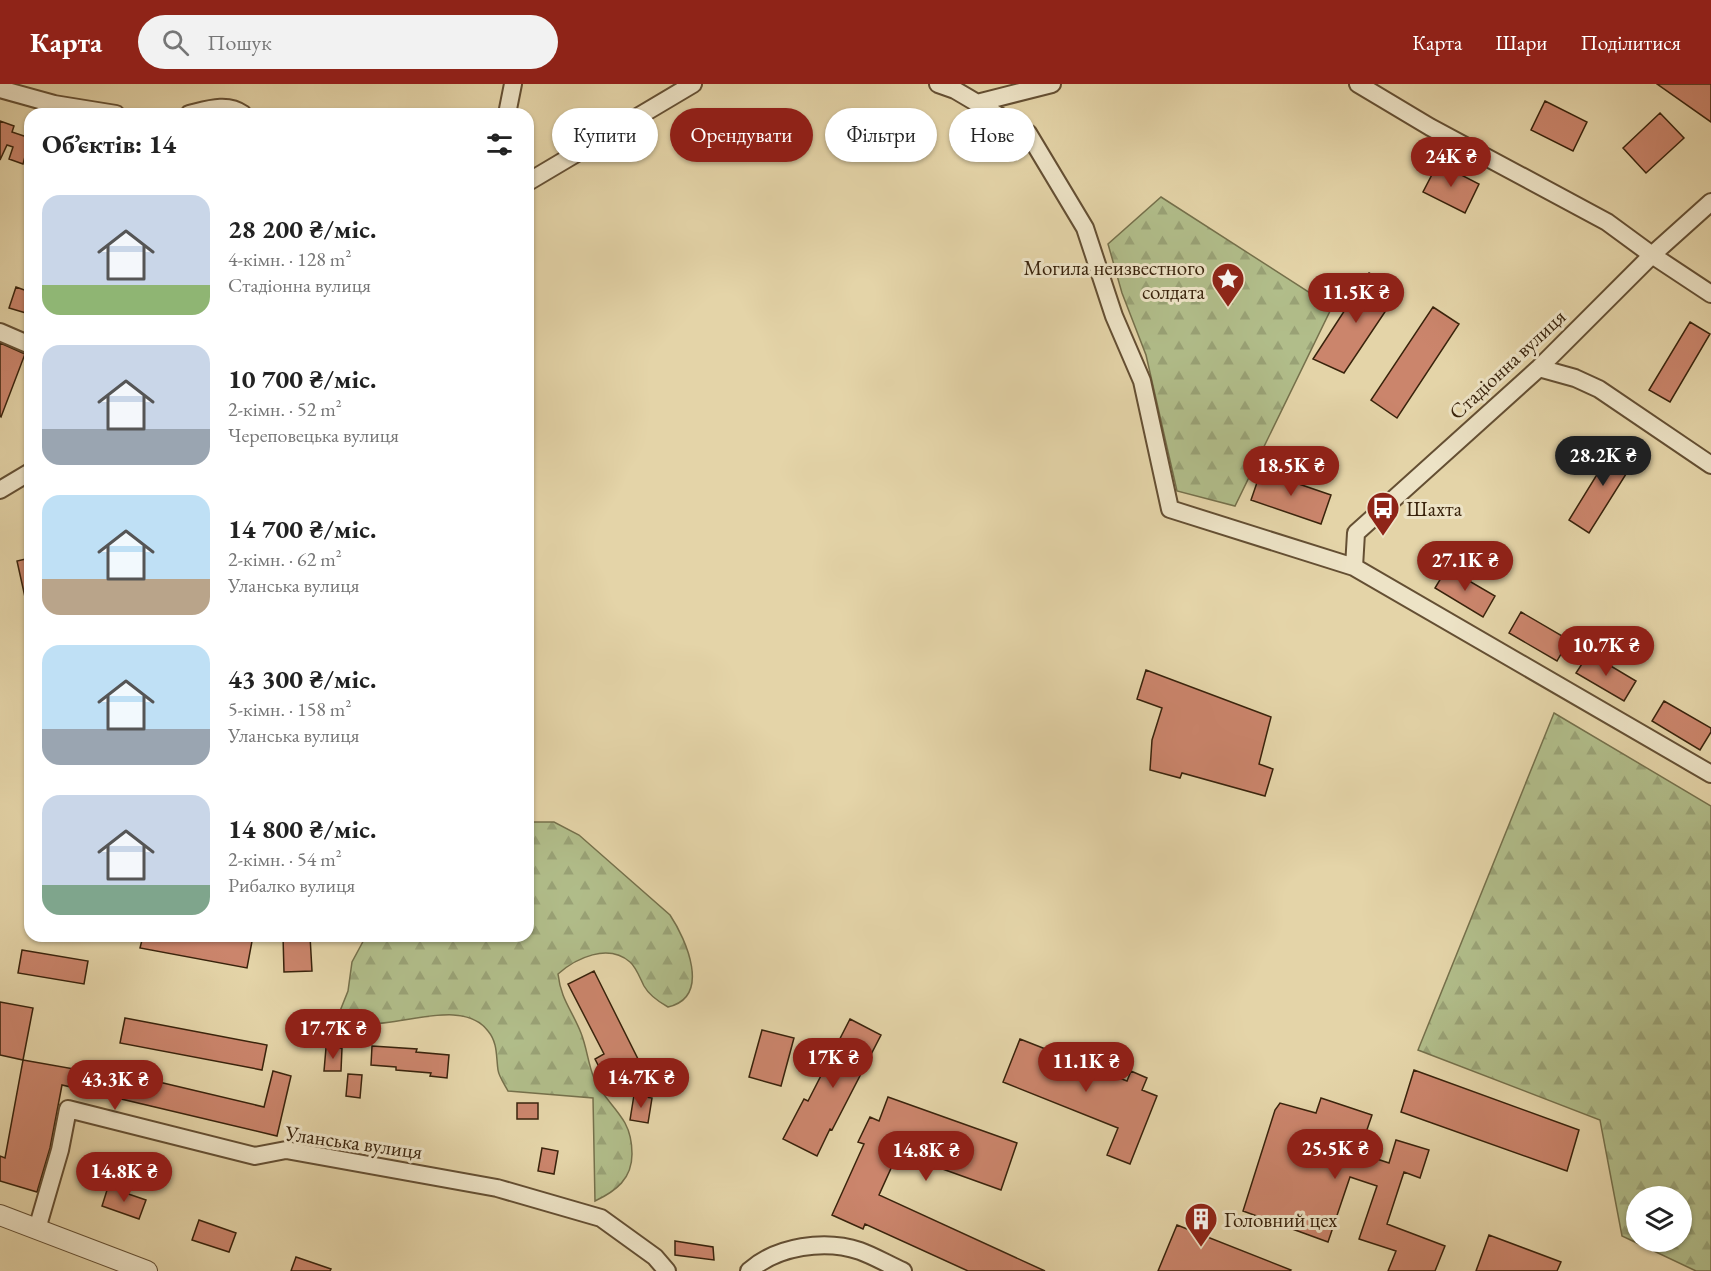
<!DOCTYPE html>
<html lang="uk">
<meta charset="utf-8">
<style>
:root{--surface:#fff;--page:#f2f2f2;--text:#222;--muted:#767676;--accent:#8f2418}
body{margin:0;font-family:"EB Garamond",serif;background:var(--page);color:var(--text);height:100vh;display:flex;flex-direction:column;font-size:22px;white-space:nowrap}
*{box-sizing:border-box;margin:0}
p{font-size:20px;color:var(--muted)}
.icon{flex:none;width:33px;height:33px;fill:none;stroke:currentColor;stroke-width:2;stroke-linecap:round;stroke-linejoin:round}
.map{position:relative;flex:1;overflow:hidden}
.details{position:absolute;left:24px;top:24px;width:510px;height:834px;display:flex;flex-direction:column;background:var(--surface);border-radius:18px;box-shadow:0 2px 4px #0004}
.details>*{flex:none}
.top-card{position:absolute;left:552px;top:24px;width:570px;height:54px;display:flex;gap:12px}
.buttons{position:absolute;left:1626px;top:1102px;display:grid;gap:12px}
.buttons a{display:grid;place-items:center;width:66px;height:66px;border-radius:50%;background:var(--surface);box-shadow:0 2px 4px #0004;font-size:30px}
.price{position:absolute;translate:-50% -51px;padding:0 14px;border-radius:21px;background:var(--accent);color:#fff;font-size:20px;line-height:39px;filter:drop-shadow(0 2px 3px #0008)}
.price::after{content:'';position:absolute;left:50%;top:36px;width:18px;height:14px;margin-left:-9px;background:inherit;clip-path:polygon(0 0,100% 0,50% 100%)}
.price.active{background:#222;color:#fff}
ul{padding:0;list-style:none}
li{display:flex;align-items:center;gap:18px;height:150px;padding:0 18px}
li span{display:grid;place-items:center;flex:none;width:168px;height:120px;border-radius:18px;color:#555}
li>.icon{margin-inline-start:auto}
span .icon{width:72px;height:72px;fill:#fffc;stroke-width:1}
li b{font-size:26px}
h2{display:flex;justify-content:space-between;align-items:center;height:72px;padding:0 18px;font-size:26px}
.chip{padding:0 21px;border-radius:27px;background:var(--surface);box-shadow:0 2px 4px #0004;font-size:21px;line-height:54px}
.chip.active{background:var(--accent);color:#fff}
header{display:flex;align-items:center;gap:36px;box-sizing:border-box;height:84px;padding:0 30px;background:var(--accent);color:#fff}
header strong{font-size:28px}
nav{display:flex;gap:33px;margin-inline-start:auto;font-size:21px}
.search{width:420px;height:54px;background:var(--page);display:flex;align-items:center;gap:15px;box-sizing:border-box;padding:0 21px;border-radius:33px;color:var(--muted);font-size:22px}
.map>svg:first-child{display:block}
</style>
<header>
<strong>Карта</strong>
<div class="search"><svg class="icon" aria-label="search" viewBox="0 0 24 24"><circle cx="10" cy="10" r="6"/><path d="M15 15l6 6"/></svg>Пошук</div>
<nav><a>Карта</a><a>Шари</a><a>Поділитися</a></nav>
</header>
<div class="map">
<svg width="1711" height="1187" viewBox="0 0 1711 1187">
<defs>
<pattern id="forest-firs" width="22" height="20" patternUnits="userSpaceOnUse" patternTransform="scale(1.5)"><rect width="22" height="20" fill="#b1bd8a"/><path d="M5 1l3.5 6h-7zM16 11l3.5 6h-7z" fill="#99a276"/></pattern>
</defs>
<rect width="100%" height="100%" fill="#e4d4a8"/>
<filter id="stains"><feTurbulence type="fractalNoise" baseFrequency=".00333" numOctaves="4"/><feColorMatrix values="0 0 0 0 .2 0 0 0 0 .09 0 0 0 0 .02 0 0 0 .5 -.17"/></filter>
<radialGradient id="worn" r=".72"><stop offset=".6" stop-color="#630" stop-opacity="0"/><stop offset="1" stop-color="#630" stop-opacity=".3"/></radialGradient>
<path fill="url(#forest-firs)" stroke="#75704b" stroke-width="1.5" fill-rule="evenodd" d="M1161,113L1332,223L1235,422L1177,407L1146,271L1122,209L1108,160Z
M1554,629L1711,722V1187H1696L1622,1152L1600,1036L1418,966ZM1636,1113H1682V1158H1636Z
M528,738H554L579,751L670,831C686,855 712,913 668,923C659,918 649,911 644,902C640,894 636,883 630,878C608,859 576,874 558,890C561,916 572,926 581,949C587,964 588,980 594,994C601,1011 616,1023 625,1039C631,1050 632,1059 632,1070C632,1095 616,1107 595,1117L593,1014L508,1007C505,1001 499,993 498,986C496,973 498,959 488,947C457,906 373,959 338,932L348,907L352,878L366,852H528Z"/>
<path fill="#cb856c" stroke="#39230c" stroke-width="1.5" d="M1657,0H1711V38Z
M1545,17L1587,38L1573,67L1531,46Z
M1660,29L1684,54L1646,89L1623,64Z
M0,37L14,42L12,48L30,54L23,80L9,75L13,63L7,61L0,76Z
M1438,79L1479,100L1465,129L1423,108Z
M1369,189L1399,207L1344,289L1313,275Z
M16,203L30,208V217L26,229L9,224Z
M1433,223L1459,240L1397,334L1371,316Z
M1690,238L1710,250L1670,318L1649,306Z
M0,259L25,270L1,333L0,332Z
M1617,358L1638,371L1589,449L1569,436Z
M1261,387L1331,411L1321,440L1251,416Z
M30,474V512L25,513L17,477Z
M1447,484L1495,512L1483,533L1435,504Z
M1521,528L1569,556L1557,577L1509,549Z
M1589,569L1636,597L1624,617L1576,589Z
M1146,586L1271,633L1259,680L1273,685L1265,712L1182,689L1180,694L1150,686L1152,656L1162,624L1137,615Z
M1664,617L1711,644V648L1700,666L1652,637Z
M143,852H253L247,884L140,864Z
M283,852H310L312,887L284,888Z
M22,866L88,877L84,900L18,889Z
M594,887L647,993L613,1010L595,975L604,970L568,900Z
M0,918L33,924L23,976L0,971Z
M125,934L267,961L262,986L120,959Z
M850,935L881,951L832,1046L830,1045L817,1072L783,1055L804,1015L808,1017Z
M762,946L794,954L781,1002L749,993Z
M1020,955L1127,997L1131,987L1147,994L1142,1006L1157,1012L1130,1080L1107,1071L1118,1044L1003,998Z
M372,962L417,965L416,968L449,971L447,994L430,992L431,989L396,986V983L371,981Z
M326,964H342L341,987H324Z
M23,976L85,987L87,981L264,1023L273,987L291,992L277,1052L62,1001L50,1064L37,1108L0,1097V1072L5,1074Z
M1414,986L1579,1046L1567,1087L1401,1028Z
M348,990L362,991L360,1014L346,1012Z
M634,1011L652,1014L648,1039L630,1036Z
M888,1013L1017,1059L1001,1106L898,1069L879,1111L1045,1187H968L865,1140L863,1145L832,1131L864,1060L858,1058L870,1033L879,1037Z
M1321,1014L1372,1031L1359,1069L1389,1079L1396,1056L1429,1066L1420,1094L1404,1088L1387,1140L1445,1162L1435,1187H1388L1396,1167L1359,1155L1377,1102L1350,1093L1328,1158L1243,1127L1275,1026L1280,1019L1316,1029Z
M517,1019H538V1035H517Z
M542,1064L558,1067L554,1090L538,1087Z
M108,1103L146,1116L139,1135L102,1122Z
M199,1136L236,1149L229,1168L192,1156Z
M1177,1141L1291,1186L1290,1187H1158Z
M1489,1151L1561,1178L1557,1187H1476Z
M675,1157L713,1163L714,1176L675,1171Z
M296,1173L331,1185L330,1187H291Z"/>
<g fill="none" stroke-linecap="round" stroke-linejoin="round">
<g stroke="#644f33" stroke-width="20">
<path id="minor" d="M938,0L955,6L1028,49L1085,144L1114,232L1142,297L1170,425L1354,483L1711,690
M1358,0L1430,43L1607,138L1652,171L1711,210
M0,5L54,20L116,30
M977,19L1052,0
M189,30C206,26 227,18 243,30
M507,30L513,0
M528,98L693,0
M0,248L30,261
M1539,284L1575,294L1599,305L1711,381
M0,406L30,388
M1354,483L1356,449L1539,284L1652,171L1711,118
M37,1145L60,1066L68,1025L255,1072L286,1066L497,1104L601,1134L655,1173L667,1187
M749,1187C777,1162 825,1155 860,1167C874,1172 889,1181 903,1187"/>
</g>
<g stroke="#644f33" stroke-width="22">
<path id="tertiary" d="M0,1131L147,1187"/>
</g>
<use href="#minor" stroke="#ede3c6" stroke-width="16"/>
<use href="#tertiary" stroke="#ede3c6" stroke-width="20"/>
</g>
<defs>
<g id="sight-pin" transform="scale(1.725)"><path d="M0 17L-7.5 6A9.5 9.5 0 1 1 7.5 6Z" fill="#8f2418" stroke="#ede3c6"/><path d="M0-6L1.8-2.2L6-1.7L2.9 1.2L3.7 5.4L0 3.3L-3.7 5.4L-2.9 1.2L-6-1.7L-1.8-2.2Z" fill="#fff"/></g>
<g id="bus-pin" transform="scale(1.725)"><path d="M0 17L-7.5 6A9.5 9.5 0 1 1 7.5 6Z" fill="#8f2418" stroke="#ede3c6"/><path d="M-5-6H5V4H4V6H2V4H-2V6H-4V4H-5ZM-3.5-4V0h7V-4ZM-3.5 1.2v1.5H-2V1.2ZM2 1.2v1.5H3.5V1.2Z" fill="#fff"/></g>
<g id="building-pin" transform="scale(1.725)"><path d="M0 17L-7.5 6A9.5 9.5 0 1 1 7.5 6Z" fill="#8f2418" stroke="#ede3c6"/><path d="M-4-6H4V6H1V3H-1V6H-4ZM-2.5-4.3h1.7v1.8h-1.7ZM.8-4.3h1.7v1.8H.8ZM-2.5-1h1.7V.8h-1.7ZM.8-1h1.7V.8H.8Z" fill="#fff"/></g>
</defs>
<g fill-rule="evenodd">
<use href="#sight-pin" x="1228" y="195"/>
<use href="#bus-pin" x="1383" y="424"/>
<use href="#building-pin" x="1201" y="1135"/>
</g>
<g text-anchor="middle" dominant-baseline="central" stroke-width="6" stroke-linejoin="round" paint-order="stroke">
<g font-size="21" fill="#39230c" stroke="#ede3c6" text-anchor="start">
<text x="1205" y="183" text-anchor="end">Могила неизвестного<tspan x="1205" dy="24">солдата</tspan></text>
<text x="1406" y="424">Шахта</text>
<text x="1224" y="1135">Головний цех</text>
</g>
<g font-size="21" fill="#39230c" stroke="#ede3c6">
<text transform="translate(1507 280) rotate(-43)">Стадіонна вулиця</text>
<text transform="translate(354 1058) rotate(8)">Уланська вулиця</text>
</g>
</g>
<rect width="100%" height="100%" filter="url(#stains)"/>
<rect width="100%" height="100%" fill="url(#worn)"/>
</svg>
<div class="buttons">
<a><svg class="icon" aria-label="layers" viewBox="0 0 24 24"><path d="M12 4l9 5-9 5-9-5zM3 14l9 5 9-5"/></svg></a>
</div>
<b class="price" style="left:1451px;top:104px">24K ₴</b>
<b class="price" style="left:1356px;top:240px">11.5K ₴</b>
<b class="price active" style="left:1603px;top:403px">28.2K ₴</b>
<b class="price" style="left:1291px;top:413px">18.5K ₴</b>
<b class="price" style="left:1465px;top:508px">27.1K ₴</b>
<b class="price" style="left:1606px;top:593px">10.7K ₴</b>
<b class="price" style="left:333px;top:976px">17.7K ₴</b>
<b class="price" style="left:833px;top:1005px">17K ₴</b>
<b class="price" style="left:1086px;top:1009px">11.1K ₴</b>
<b class="price" style="left:641px;top:1025px">14.7K ₴</b>
<b class="price" style="left:115px;top:1027px">43.3K ₴</b>
<b class="price" style="left:1335px;top:1096px">25.5K ₴</b>
<b class="price" style="left:926px;top:1098px">14.8K ₴</b>
<b class="price" style="left:124px;top:1119px">14.8K ₴</b>
<div class="top-card">
<a class="chip">Купити</a>
<a class="chip active">Орендувати</a>
<a class="chip">Фільтри</a>
<a class="chip">Нове</a>
</div>
<section class="details">
<h2>Об’єктів: 14<svg class="icon" aria-label="filters" viewBox="0 0 24 24"><path d="M4 7h16M4 17h16"/><circle cx="9" cy="7" r="2"/><circle cx="15" cy="17" r="2"/></svg></h2>
<ul>
<li><span style="background:linear-gradient(#c9d6e8 75%,#8fb573 0)"><svg class="icon" aria-label="home" viewBox="0 0 24 24"><path d="M3 11l9-7 9 7M6 9v11h12V9"/></svg></span><div><b>28 200 ₴/міс.</b><p>4-кімн. · 128 m²</p><p>Стадіонна вулиця</p></div></li>
<li><span style="background:linear-gradient(#c9d6e8 70%,#9aa5b1 0)"><svg class="icon" aria-label="home" viewBox="0 0 24 24"><path d="M3 11l9-7 9 7M6 9v11h12V9"/></svg></span><div><b>10 700 ₴/міс.</b><p>2-кімн. · 52 m²</p><p>Череповецька вулиця</p></div></li>
<li><span style="background:linear-gradient(#bfe0f5 70%,#b9a48a 0)"><svg class="icon" aria-label="home" viewBox="0 0 24 24"><path d="M3 11l9-7 9 7M6 9v11h12V9"/></svg></span><div><b>14 700 ₴/міс.</b><p>2-кімн. · 62 m²</p><p>Уланська вулиця</p></div></li>
<li><span style="background:linear-gradient(#bfe0f5 70%,#9aa5b1 0)"><svg class="icon" aria-label="home" viewBox="0 0 24 24"><path d="M3 11l9-7 9 7M6 9v11h12V9"/></svg></span><div><b>43 300 ₴/міс.</b><p>5-кімн. · 158 m²</p><p>Уланська вулиця</p></div></li>
<li><span style="background:linear-gradient(#c9d6e8 75%,#7fa58c 0)"><svg class="icon" aria-label="home" viewBox="0 0 24 24"><path d="M3 11l9-7 9 7M6 9v11h12V9"/></svg></span><div><b>14 800 ₴/міс.</b><p>2-кімн. · 54 m²</p><p>Рибалко вулиця</p></div></li>
</ul>
</section>
</div>
